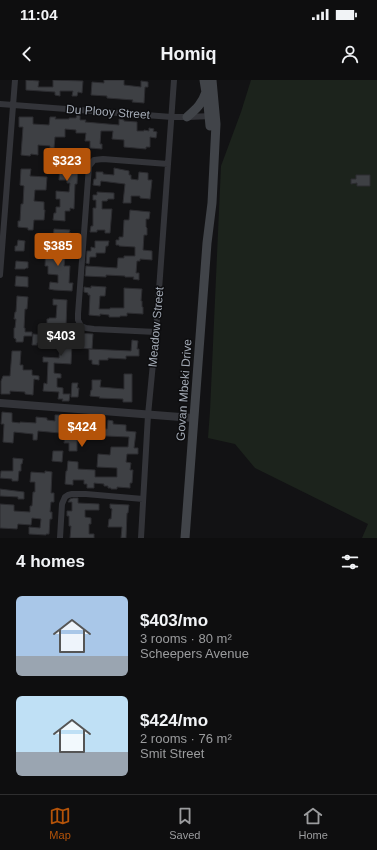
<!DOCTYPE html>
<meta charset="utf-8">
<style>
:root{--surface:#0e0e0f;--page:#171718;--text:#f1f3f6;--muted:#9b9c9e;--line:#2e2e2f;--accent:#b45309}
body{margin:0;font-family:Arial,sans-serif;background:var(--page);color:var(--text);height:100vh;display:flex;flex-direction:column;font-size:15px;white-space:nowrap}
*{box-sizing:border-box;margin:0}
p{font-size:13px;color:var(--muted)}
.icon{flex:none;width:22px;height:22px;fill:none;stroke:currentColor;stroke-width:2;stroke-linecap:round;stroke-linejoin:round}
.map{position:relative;height:458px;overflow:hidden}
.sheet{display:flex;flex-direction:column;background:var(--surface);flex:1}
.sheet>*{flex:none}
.price{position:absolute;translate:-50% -34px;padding:0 9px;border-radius:4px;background:var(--accent);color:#fff;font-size:13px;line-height:26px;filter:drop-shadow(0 1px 2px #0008)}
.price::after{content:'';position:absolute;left:50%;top:24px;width:12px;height:9px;margin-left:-6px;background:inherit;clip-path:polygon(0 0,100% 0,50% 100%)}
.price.current{background:#222;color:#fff}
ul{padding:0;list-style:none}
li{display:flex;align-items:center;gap:12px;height:100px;padding:0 16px}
li span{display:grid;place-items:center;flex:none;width:112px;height:80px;border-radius:6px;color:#555}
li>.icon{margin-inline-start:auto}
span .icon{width:48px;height:48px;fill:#fffc;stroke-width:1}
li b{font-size:17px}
h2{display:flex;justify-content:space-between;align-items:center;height:48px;padding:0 16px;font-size:17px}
.status{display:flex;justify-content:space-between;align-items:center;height:28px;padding:0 20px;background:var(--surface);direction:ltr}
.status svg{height:11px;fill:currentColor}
header{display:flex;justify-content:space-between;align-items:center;height:52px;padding:0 16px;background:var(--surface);font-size:18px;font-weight:700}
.tabs{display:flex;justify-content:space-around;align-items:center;height:56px;border-top:1px solid var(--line);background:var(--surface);font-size:11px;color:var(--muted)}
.tabs a{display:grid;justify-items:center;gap:2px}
.tabs .current{color:var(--accent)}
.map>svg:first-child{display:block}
</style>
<div class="status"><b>11:04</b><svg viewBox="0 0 49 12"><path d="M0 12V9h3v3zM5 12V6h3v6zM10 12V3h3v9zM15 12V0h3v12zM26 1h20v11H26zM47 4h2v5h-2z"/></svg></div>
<header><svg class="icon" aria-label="back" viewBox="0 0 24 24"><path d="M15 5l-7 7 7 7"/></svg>Homiq<svg class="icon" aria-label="person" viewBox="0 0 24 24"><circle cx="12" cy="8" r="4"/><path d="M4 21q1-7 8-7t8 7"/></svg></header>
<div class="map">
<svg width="377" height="458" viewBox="0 0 377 458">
<rect width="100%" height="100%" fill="#121214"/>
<path fill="#1c231c" d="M251,0H377V458H362L368,444L255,388L235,364L208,358L210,331L221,86L241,32Z"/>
<path fill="#3e4044" stroke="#2c2c30" d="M26,0L39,1L38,7H53V0L83,1L82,13L78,12L77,16H72L73,11H60V16L55,15V12L26,10Z
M104,0H124V5L141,7V1L148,2V7H145L144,23L132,22L133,20L107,18V16L91,15L92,2L104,3Z
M77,34L80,35V40H86L85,42L119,45V39L124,40V41L137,42V51H144V50L149,51V48L154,49L153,51L157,52L156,58L150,57V67H146V69L124,67V60L112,59L113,51H101L100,64H102V69L90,68V61H85L86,53H76V50L65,49V57H55L54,68H50V66L38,65V75L31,74L30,76L21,75L23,47H19V37H33V44L49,45L50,37H56L55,39H69V38H76Z
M68,70L81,71L80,87H78L77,104H75L74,129L70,128V131H65V141L53,140L54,133H56V127H60V119H56V111L69,112L70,103H67V100H59L60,85L55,84V76L68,77Z
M114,88L129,91V95H131V99L138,100L139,92L148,93V100H152L150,119L140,118V116H131V123H123L125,104L101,101L100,106L93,105L94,99H96V92H103V94L114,95Z
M21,89H31L30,96L47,97L46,110H35L34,121L44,122V130H45L44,140H34L33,150H28V148L18,147V141H20L21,124H23L24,106L20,105Z
M356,95H370V106H357V103L351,104V99H356Z
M97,112L114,113V119H108L107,121H102V129H112L110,153H105V150H97V152H90L91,146H93V128H96V120H93V115H97Z
M130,130L150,132L149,139H146V147L147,148V155H144L143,170L152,171V180L140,179V181H137L136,193H139V200L133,199L134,197H125V196L106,195V197L85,196L86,186L117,188L118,178H124V176H135V167L119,166V165H116V160H119V157H123L124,140H129Z
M54,149L70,150L69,153H71V160H66V158H58V159H53Z
M18,160L25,161L24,171H15V166H17Z
M95,161H109L108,166H106L105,173H96V177H90L89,184L86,183L87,171H91V167L95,168Z
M46,162H53V167L66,168V172H74L73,177L65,176L64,186H70L69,203H73L72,211L54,210L49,209L50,202L58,203V195L48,194V186H45Z
M16,181L28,182V188H26L25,189H15Z
M16,196L28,197V207L15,206Z
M91,206L106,207L105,216H100L99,229H110V228H124V208L142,209L141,221H142V227H143V234L127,233V236H120V237H109V235L100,234V236L89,235L90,215H88V213L84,212V207L91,208Z
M17,216L28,217L27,229H25L24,248H25V252H32V256H24L23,262H16V259L14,258V248H15L16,239H14L15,232H16Z
M53,219L67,220L66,246L49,245V244H47V239H49V238H56L57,225H53Z
M77,253L93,254L92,269L80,268V264H72L71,284L54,283V293L61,294V298H57V307L63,308V314H70L69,321H62L63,319H58L59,312L43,311L44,303L47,304L48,282H43V277L59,278L60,265H54V263H37V265H32L33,254L45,255V256L76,258Z
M132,260L138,261L137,269H139V276H126V279L108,278V280H99V285L92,284V280H89V269L131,271Z
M12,271H21L20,285H23V290H32V295L39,296V300L34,299L33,315L25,314V312L10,311V314H1V301L3,296H10Z
M124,294H132V322H123V319L99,318L100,317L90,316L91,310H92V300H101L100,307L124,309Z
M72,303H78L77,308H79L78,317H71Z
M2,332L12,333V342L20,343V342L36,343V337L47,338V340L55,341V335H64V342L69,343L68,350L83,351L84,341H89V348L107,349L108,340L113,341V344L126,345V351L136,352L134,368H138V374H127L126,382L131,383L130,390H133L132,403H130V408L117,407V409H111V408H108V406H104V404L94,403V408H87V404H84V400H73V405L65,404L66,391H67L68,381L78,382V389L95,390V397H117V388L97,387L98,374L110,375L111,367H128L129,357L106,356H102V358H98V356L88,355V358H85L84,361L77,360V371H69V363H64L65,356L60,355V353L38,351L37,360H33V354L14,352L13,363L3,362L4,344H1Z
M53,371H63L62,382L52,381Z
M13,378L23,379L22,384H21V391H19L18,401H12V399L0,398L1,391H13Z
M45,391L52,392L51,413H54V422H51L50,432H52V439H50L49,454H46V455L29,454V447L40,448L41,439L32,438L31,445L18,444L17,449L0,448V424L14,425V431L30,432V426H32L33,412H35V402H30L31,392L45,393Z
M0,409L24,412V419H18V417L0,416Z
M73,418H78V423L99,424V430H85V437L91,438V444H89V454H94V458H70L71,446H69V436H67V431H72V422H68L70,419Z
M110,424L129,425L128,433H127L126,458H121L122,447H108L109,439H111L112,429L110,428Z"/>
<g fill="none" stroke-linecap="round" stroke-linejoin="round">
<path stroke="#333439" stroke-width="6" d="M0,24L172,37H187L212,36
M0,195L15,0
M156,252L94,249L86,248L81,246L78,240V234L89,86L94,80L103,79L168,84
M60,458L62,424L65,417L68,415L72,414H86L143,419
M141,458L148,335L156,252L174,0"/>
<path stroke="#333439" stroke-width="8" d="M0,323L193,338"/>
<path stroke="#414449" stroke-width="9" d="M204,0L208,25L210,46
M187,37C196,29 202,24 206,12
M185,458L207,163L212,123L216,44L212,0"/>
</g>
<g text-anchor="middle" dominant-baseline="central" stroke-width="3" stroke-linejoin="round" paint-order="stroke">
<g font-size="12" fill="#a3aab5" stroke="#0d0d0f">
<text transform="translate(108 32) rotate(4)">Du Plooy Street</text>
<text transform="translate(156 247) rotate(-85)">Meadow Street</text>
<text transform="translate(184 310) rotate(-86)">Govan Mbeki Drive</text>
</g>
</g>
</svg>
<b class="price" style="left:67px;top:102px">$323</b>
<b class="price" style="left:58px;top:187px">$385</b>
<b class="price current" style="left:61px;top:277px">$403</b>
<b class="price" style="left:82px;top:368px">$424</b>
</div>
<section class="sheet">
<h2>4 homes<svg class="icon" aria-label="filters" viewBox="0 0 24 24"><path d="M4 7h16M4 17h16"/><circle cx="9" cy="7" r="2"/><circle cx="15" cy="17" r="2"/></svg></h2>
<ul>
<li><span style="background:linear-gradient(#a9c7e8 75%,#9aa5b1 0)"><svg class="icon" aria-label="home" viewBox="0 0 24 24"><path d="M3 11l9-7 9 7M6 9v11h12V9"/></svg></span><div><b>$403/mo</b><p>3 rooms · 80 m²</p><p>Scheepers Avenue</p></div></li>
<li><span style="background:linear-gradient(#bfe0f5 70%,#9aa5b1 0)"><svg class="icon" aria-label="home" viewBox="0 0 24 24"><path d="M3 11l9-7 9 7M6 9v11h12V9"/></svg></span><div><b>$424/mo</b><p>2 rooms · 76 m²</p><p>Smit Street</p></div></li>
</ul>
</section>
<nav class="tabs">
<a class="current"><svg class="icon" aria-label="map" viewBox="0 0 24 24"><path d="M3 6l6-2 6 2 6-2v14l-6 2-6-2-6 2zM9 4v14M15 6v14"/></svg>Map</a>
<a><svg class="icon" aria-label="saved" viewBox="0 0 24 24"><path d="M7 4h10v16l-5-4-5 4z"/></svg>Saved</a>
<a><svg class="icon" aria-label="home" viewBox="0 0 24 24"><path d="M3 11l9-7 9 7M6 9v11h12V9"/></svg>Home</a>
</nav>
